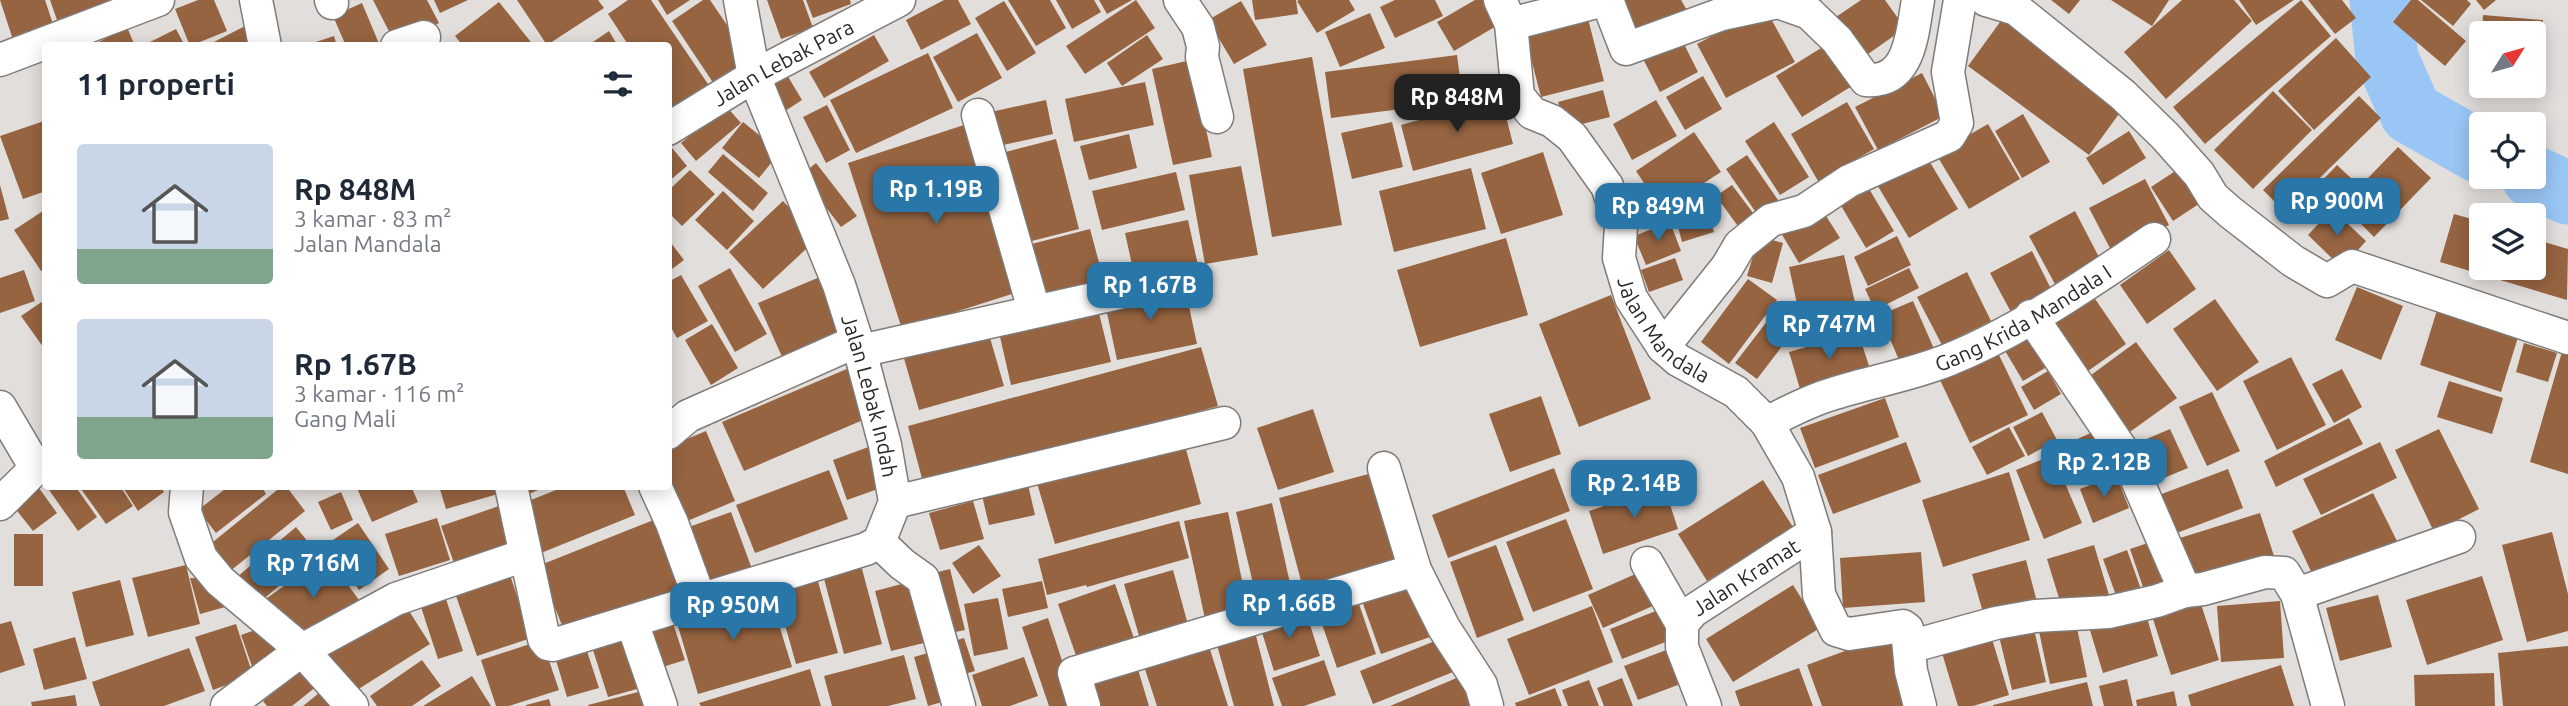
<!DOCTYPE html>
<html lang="id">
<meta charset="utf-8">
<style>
:root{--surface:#fff;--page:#f6f6f7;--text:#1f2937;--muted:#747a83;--accent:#2977a9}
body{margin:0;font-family:Ubuntu,sans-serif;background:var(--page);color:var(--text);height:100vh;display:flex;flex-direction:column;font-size:26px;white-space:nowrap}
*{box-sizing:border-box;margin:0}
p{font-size:23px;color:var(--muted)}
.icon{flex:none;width:38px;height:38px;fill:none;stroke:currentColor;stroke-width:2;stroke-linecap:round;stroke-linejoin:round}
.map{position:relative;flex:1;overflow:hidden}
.drawer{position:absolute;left:42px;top:42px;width:630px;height:448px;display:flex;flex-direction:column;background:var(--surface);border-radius:7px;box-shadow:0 4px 18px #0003}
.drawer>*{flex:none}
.needle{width:46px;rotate:53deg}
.buttons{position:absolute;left:2469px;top:21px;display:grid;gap:14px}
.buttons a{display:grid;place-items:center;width:77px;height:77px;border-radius:7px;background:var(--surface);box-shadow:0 4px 18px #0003;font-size:35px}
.price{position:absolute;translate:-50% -60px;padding:0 16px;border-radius:14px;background:var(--accent);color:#fff;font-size:23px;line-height:46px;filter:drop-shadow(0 2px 4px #0008)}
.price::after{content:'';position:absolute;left:50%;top:42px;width:21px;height:16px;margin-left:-10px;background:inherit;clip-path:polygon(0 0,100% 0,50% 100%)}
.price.selected{background:#222;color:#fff}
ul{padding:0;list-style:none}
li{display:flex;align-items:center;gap:21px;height:175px;padding:0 35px}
li span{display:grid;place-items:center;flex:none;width:196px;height:140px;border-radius:7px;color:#555}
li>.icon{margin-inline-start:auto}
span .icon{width:84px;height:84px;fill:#fffc;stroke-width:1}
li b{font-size:30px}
h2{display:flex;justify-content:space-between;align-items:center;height:84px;padding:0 35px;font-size:30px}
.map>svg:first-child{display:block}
</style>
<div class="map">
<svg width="2568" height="706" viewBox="0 0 2568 706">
<rect width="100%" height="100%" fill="#e2dedb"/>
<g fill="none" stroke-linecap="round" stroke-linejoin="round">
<path stroke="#99c6f4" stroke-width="63" d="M2381,0L2387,59L2411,113L2482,153
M2533,177L2568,193"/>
</g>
<path fill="#966441" d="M0,0H45L56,33L15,46Z
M50,0H129L58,23Z
M198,0H214L227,31L190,46L175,9Z
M373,0H427L439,23L396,45Z
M434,0H468L440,13Z
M517,0H598L604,8L547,45Z
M628,0H651L708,84L671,109L668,104V46H629L608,14Z
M658,0H690L667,15Z
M703,0H710L750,59L714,84L672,21Z
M767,0H803L813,28L781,39Z
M806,0H850L851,4L813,18Z
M944,0H958L971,24L921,50L906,20Z
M1008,0H1050L1066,28L1036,46Z
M1056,0H1094L1101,12L1072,29Z
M1099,0H1132L1107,14Z
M1136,0L1155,28L1085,74L1066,46Z
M1252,0H1296L1298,14L1255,20Z
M1299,0H1349L1355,10L1317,33L1297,1Z
M1395,0H1435L1443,16L1395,38L1380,7Z
M1475,0H1483L1498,25L1454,51L1437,22Z
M1616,0H1681L1688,12L1636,39Z
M1861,0H1885L1905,28L1861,59L1833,19Z
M2051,0H2080L2069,14Z
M2111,0H2169L2152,26Z
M2182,0H2234L2252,21L2166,99L2124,52Z
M2239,0H2294L2256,25Z
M2301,0L2331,36L2205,144L2173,107Z
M2308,0H2342L2356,18L2335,34Z
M2411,0H2418L2466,41L2445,66L2393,22Z
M2421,0H2467L2471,4L2453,26Z
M2476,0H2496L2484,10Z
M1004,1L1036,53L1007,71L975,18Z
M1241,1L1267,45L1234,64L1208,20Z
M499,2L534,46H463L455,36Z
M362,3L380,46H346L333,16Z
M1765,8L1795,62L1726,98L1697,44Z
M1586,11L1604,81L1541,97L1523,27Z
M1370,13L1385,48L1340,67L1325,32Z
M2483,15L2543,20L2538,92L2485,88V86H2534V33H2482Z
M2003,18L2124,107L2089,155L1968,66Z
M253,22L260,46H206Z
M127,27L135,46H96L95,44Z
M176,29L185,46H149L148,43Z
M609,31L618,46H587Z
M1678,32L1698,72L1660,92L1639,51Z
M977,33L1002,78L958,102L933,57Z
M874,35L889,61L824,98L809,72Z
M1147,35L1163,59L1122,86L1107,63Z
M334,36L337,46H307V45Z
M2336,38L2371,77L2314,130L2278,91Z
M1826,45L1852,86L1802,117L1776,76Z
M928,53L953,108L856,153L830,100Z
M1457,55L1463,101L1331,118L1325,72Z
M1312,57L1342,225L1272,237L1243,69Z
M1191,60L1212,157L1173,165L1152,69Z
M1922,73L1944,116L1878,150L1855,107Z
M787,75L802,100L779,115L763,90Z
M1703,76L1722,109L1685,130L1666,97Z
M1145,82L1154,125L1074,142L1065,99Z
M1603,90L1610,117L1566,128L1558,102Z
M2273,91L2312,130L2253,189L2214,150Z
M2359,96L2381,118L2285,212L2263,190Z
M1501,97L1513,144L1413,171L1401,125Z
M1046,100L1053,134L994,147L986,113Z
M1656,100L1677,136L1632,160L1613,124Z
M1847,102L1874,149L1818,181L1791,134Z
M827,105L850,150L826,163L803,117Z
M726,106L741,123L696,161L681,143Z
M2023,114L2050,162L2022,178L1995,131Z
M44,121L46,191L23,199L0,136Z
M743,122L780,152L759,178L722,148Z
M1392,122L1403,167L1352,179L1341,133Z
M1774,122L1809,177L1780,195L1745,141Z
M970,123L1024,290L902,329L848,163Z
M1988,124L2020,179L1969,209L1936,154Z
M2129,131L2146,158L2103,185L2086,158Z
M1694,132L1721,172L1662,210L1636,171Z
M1129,134L1137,168L1089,180L1080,146Z
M1056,139L1079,229L1024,243L1002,153Z
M668,143L687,166L668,182Z
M2398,147L2431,178L2374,237L2342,205Z
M1543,152L1563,215L1501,234L1481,173Z
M723,154L768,193L753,211L708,172Z
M1925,154L1958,209L1909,238L1876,183Z
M1747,155L1778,200L1757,214L1726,169Z
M816,163L857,216L841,227L801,175Z
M2337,165L2354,181L2312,224L2296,208Z
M1241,166L1258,255L1205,264L1189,175Z
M2183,166L2205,200L2173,221L2151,187Z
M1471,168L1486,229L1394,252L1379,191Z
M690,170L715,194L682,226L668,212V191Z
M1176,172L1185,210L1102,230L1092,191Z
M2145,179L2169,225L2113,254L2089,208Z
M0,185L9,219L0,221Z
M1732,185L1756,217L1740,229L1716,196Z
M1868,187L1894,231L1866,248L1840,204Z
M723,191L754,221L727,250L695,220Z
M783,201L818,238L763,289L729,252Z
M1821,208L1840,238L1799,263L1781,233Z
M46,209V269L41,271L14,230Z
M2332,209L2366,241L2342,268L2308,235Z
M2075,211L2101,261L2056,286L2029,236Z
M1708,213L1714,232L1682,242L1677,223Z
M2454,214L2482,222V268H2534V239L2568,249L2567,300L2440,262Z
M1188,220L1199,270L1136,283L1125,233Z
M1670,222L1681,251L1646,265L1634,236Z
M1090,229L1104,281L1034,298L1020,247Z
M1759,236L1783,243L1772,283L1747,276Z
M1897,236L1911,265L1868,286L1854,257Z
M1506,238L1528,315L1420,347L1397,270Z
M668,239L684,260L668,272Z
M2169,250L2196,289L2147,324L2120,285Z
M2032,251L2053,293L2012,314L1990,273Z
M1844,255L1860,324L1804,336L1789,267Z
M1675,258L1683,280L1649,292L1641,270Z
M730,268L767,334L735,352L698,286Z
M1909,268L1919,288L1875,310L1865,289Z
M24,270L35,301L0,313V278Z
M1967,272L1991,321L1942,345L1917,297Z
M827,274L843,330L783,359L758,303Z
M681,275L708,321L677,338L668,322V282Z
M1748,279L1777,300L1729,364L1701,342Z
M1184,283L1197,344L1117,360L1104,299Z
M2357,287L2403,306L2381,360L2335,340Z
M2091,293L2126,344L2081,376L2046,325Z
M1611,295L1651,399L1579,427L1539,324Z
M46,299V351L21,316Z
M2215,299L2259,362L2217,391L2173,329Z
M1913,301L1935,351L1901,365L1880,315Z
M1097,305L1111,362L1011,385L998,328Z
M2438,307L2519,334L2501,392L2420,365Z
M1775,311L1796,328L1757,379L1735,363Z
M712,324L738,368L711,385L685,340Z
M988,331L1004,386L919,410L903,355Z
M1858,332L1870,369L1800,389L1789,352Z
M2026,336L2045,368L2023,381L2004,349Z
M2136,342L2177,398L2127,434L2087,378Z
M2524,343L2557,353L2548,382L2516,372Z
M2564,345L2568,347V474L2530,462Z
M1201,347L1218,406L924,486L908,426Z
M1998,353L2028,415L1970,443L1940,380Z
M2291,357L2326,425L2277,450L2243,381Z
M849,368L870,417L744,471L722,422Z
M2342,369L2362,407L2334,423L2312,384Z
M2048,371L2061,394L2034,410L2021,387Z
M2449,381L2503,398L2492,434L2437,417Z
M2212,392L2240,451L2207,466L2179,407Z
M1541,396L1561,454L1510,472L1489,414Z
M1885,398L1899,437L1815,468L1800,428Z
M1313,409L1334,472L1278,490L1257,428Z
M2042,412L2057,440L2028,456L2013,427Z
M2349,418L2363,444L2276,487L2264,461Z
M2009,427L2025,456L1987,475L1972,447Z
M2170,429L2188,468L2159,480L2142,441Z
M2439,429L2479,509L2434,532L2395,450Z
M706,431L735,501L680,524L668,486V447Z
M2093,432L2107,465L2075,479L2060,447Z
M1184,442L1201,504L1055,544L1037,483Z
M1906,442L1921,482L1833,514L1818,475Z
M2380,442L2397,478L2321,515L2303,479Z
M874,445L889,485L847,500L833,460Z
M2053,455L2082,523L2044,539L2016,470Z
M1554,468L1570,511L1448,558L1432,515Z
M2228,469L2243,508L2174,534L2159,495Z
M829,470L848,519L755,553L736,505Z
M1376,472L1402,570L1305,596L1279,498Z
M2009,472L2030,540L1943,567L1922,500Z
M2116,475L2129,508L2093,523L2080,489Z
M1026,476L1035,515L989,525L980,487Z
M1763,480L1793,527L1707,581L1678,534Z
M53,486H75L97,517L78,531L49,490Z
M79,486H120L133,506L106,524Z
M122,486H160L164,492L138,511Z
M229,486H261L266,494L216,533L198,510Z
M282,486H286L305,511L229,572L208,546Z
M356,486H411L418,502L372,522Z
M439,486H495L498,494L446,509Z
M526,486H547L529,494Z
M566,486H623L635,515L541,553L521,504Z
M1664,486L1678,529L1603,554L1589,511Z
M39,488L57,513L33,531L14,507Z
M341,492L353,520L331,530L318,502Z
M2373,493L2398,543L2316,582L2292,531Z
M973,501L984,539L940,550L929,513Z
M1272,503L1292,592L1257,600L1236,512Z
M499,506L513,546L455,566L441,526Z
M731,512L752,569L707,585L686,528Z
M1228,512L1248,610L1205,619L1184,521Z
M2260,513L2274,556L2194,581L2180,538Z
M437,518L450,560L399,576L385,534Z
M656,519L684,588L566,635L538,566Z
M1566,519L1593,589L1533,612L1506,542Z
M1179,521L1189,558L1087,587L1086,585L1047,595L1038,559Z
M358,523L389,569L359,590L327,544Z
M296,527L317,553L259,603L237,577Z
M2552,532L2568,594V631L2527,642L2502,545Z
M14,534H43V586H14Z
M2157,540L2172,581L2144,590L2130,549Z
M979,545L1001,576L973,594L952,563Z
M1496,545L1524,620L1477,638L1450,562Z
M2094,545L2109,595L2062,608L2047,559Z
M2127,550L2142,592L2118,601L2103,559Z
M1921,552L1925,602L1843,608L1840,558Z
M327,556L359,600L300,644L267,598Z
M2026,560L2037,602L1984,616L1972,574Z
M186,565L200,624L148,637L132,578Z
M861,565L882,644L844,654L823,575Z
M1649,568L1664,601L1603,628L1588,595Z
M950,569L965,630L941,635L926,575Z
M1173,570L1190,632L1142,646L1124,584Z
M815,571L838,653L796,664L773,582Z
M510,575L531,638L477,656L455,593Z
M2482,576L2503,640L2427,665L2406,600Z
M190,578L213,579L236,604L200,614Z
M120,580L134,635L86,647L72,592Z
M913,581L928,642L891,651L875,591Z
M1042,581L1048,608L1008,617L1002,589Z
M1115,584L1136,644L1079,664L1058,604Z
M1411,584L1430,637L1381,654L1362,601Z
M1793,585L1820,628L1733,682L1706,639Z
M768,589L792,667L698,694L675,616Z
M2378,595L2392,647L2340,661L2326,608Z
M998,598L1008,649L974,656L964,604Z
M1357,598L1376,654L1337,668L1318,612Z
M446,599L463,651L438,659L421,607Z
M2280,601L2284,658L2221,662L2217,606Z
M404,603L430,644L349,695L323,654Z
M2201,604L2219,660L2171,675L2153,619Z
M1592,606L1613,662L1529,695L1507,639Z
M1305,609L1320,656L1274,671L1259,623Z
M1661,609L1673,639L1622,659L1610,629Z
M2145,611L2158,656L2103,673L2089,627Z
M1048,618L1077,706H1049L1022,627Z
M672,620L685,660L653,670L640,630Z
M11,621L25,665L0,673V624Z
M2076,623L2087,677L2050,684L2039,631Z
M236,624L253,675L213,690L195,637Z
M1253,624L1274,706H1234L1214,634Z
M267,626L280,663L254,672L241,635Z
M2034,629L2046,682L2012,690L1999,636Z
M1888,635L1914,706H1822L1807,665Z
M75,637L87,679L44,690L33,649Z
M621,638L637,689L608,697L592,647Z
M964,638L975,671L954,677L944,644Z
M1440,639L1453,672L1373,704L1360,671Z
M1992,639L2009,695L1973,706H1958L1942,653Z
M542,640L559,690L509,706H496L481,660Z
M1207,640L1228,706H1157L1142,660Z
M2568,646V706H2503L2498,653Z
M189,648L205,691L164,706H100L92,682Z
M586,648L599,688L567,697L555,657Z
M1669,649L1683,683L1638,700L1624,666Z
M938,650L953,699L928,706L914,657Z
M904,655L916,699L888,706H832L824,676Z
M1024,657L1038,696L1010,706H982L972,675Z
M422,660L441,686L412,706H377L370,696Z
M1324,660L1336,695L1304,706H1282L1272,678Z
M1136,663L1149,706H1095L1087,679Z
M308,665L322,682L292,706H267L263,701Z
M2281,665L2294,706H2191L2188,695Z
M1799,668L1813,706H1740L1735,691Z
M810,669L821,706H701L699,703Z
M2494,673L2495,706H2415L2414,675Z
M472,676L491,706H423Z
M1459,677L1471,706H1390Z
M1622,678L1633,706H1604L1597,688Z
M2127,679L2133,706H2104L2099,686Z
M1589,680L1599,706H1568L1562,690Z
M2087,682L2093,706H1993V705Z
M329,685L345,706H303Z
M1555,688L1562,706H1516L1515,703Z
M646,690L650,706H588V705Z
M2174,691L2177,706H2137L2136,700Z
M75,695L77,706H32L31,702Z
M549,699L551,706H526V705Z"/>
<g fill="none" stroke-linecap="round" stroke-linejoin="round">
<g stroke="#7f7b78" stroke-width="35">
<g id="minor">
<path d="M256,0L265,46"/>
<path d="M331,0L332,3"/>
<path id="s1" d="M740,0L754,76L839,285L860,351L885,445L895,502L879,542"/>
<path d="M1180,0L1198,27L1203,46L1202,57L1217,117"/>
<path id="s2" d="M1500,0L1511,24L1518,96L1532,113L1552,121L1572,137L1607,186L1621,226L1619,258L1631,298L1663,347L1678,360L1736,392L1767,423L1798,477L1815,532L1819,595L1836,630L1849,634L1903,626L1907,629L1911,671L1920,706"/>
<path d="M1607,0L1626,49L1722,14L1778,2L1809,13L1837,40L1866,80C1911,83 1912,33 1918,0"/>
<path d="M1986,0L2016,9L2123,95L2165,136L2199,174L2213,197L2230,212L2293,261L2327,281L2352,266L2568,338"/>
<path d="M1511,24L1604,0"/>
<path d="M397,46L424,37"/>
<path d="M0,60L158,0"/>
<path d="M978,115L1034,310"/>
<path id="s3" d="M668,129L754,76L899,0"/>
<path d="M2031,316L2128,459L2185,591"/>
<path d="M1663,347L1727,267L1740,245L1771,220L1804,211L1849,181L1949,136L1957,123L1948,72L1960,0"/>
<path d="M860,351L1137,289"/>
<path d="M0,407L36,468"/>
<path id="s4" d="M1767,423C1789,411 1811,400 1835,393C1873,381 1911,375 1948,360C2020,331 2090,282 2154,239"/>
<path d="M668,433L688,416L857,341"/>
<path d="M1384,468L1415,570"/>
<path d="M187,486L185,512L201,558L220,581L302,650L352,706"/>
<path d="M511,486L544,639L548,644L553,645L866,549L879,542"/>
<path d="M655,486L672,523L700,600"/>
<path d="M895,502L1224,423"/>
<path d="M0,504L36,468L46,462"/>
<path d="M879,542L902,564L923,579L959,706"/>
<path d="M1647,563L1682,624"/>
<path d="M2297,594L2459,537"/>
<path d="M632,622L661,706"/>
<path d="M1909,647L1996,623L2035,616L2109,612L2157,601L2185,591L2203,589L2265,572L2284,573L2297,594L2328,706"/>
<path d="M227,706L302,650L396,599L525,555"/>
<path d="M1084,706L1074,673L1415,570L1444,628L1481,685L1487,706"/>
<path id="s5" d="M1705,706L1682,647V624L1693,611L1815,532"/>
</g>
</g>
<use href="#minor" stroke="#fff" stroke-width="32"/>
</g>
<g text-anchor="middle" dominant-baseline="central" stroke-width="7" stroke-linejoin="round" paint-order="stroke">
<g font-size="21" fill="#2a2827" stroke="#fff">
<text stroke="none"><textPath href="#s3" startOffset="133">Jalan Lebak Para</textPath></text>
<text stroke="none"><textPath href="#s4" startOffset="278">Gang Krida Mandala I</textPath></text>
<text stroke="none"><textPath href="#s2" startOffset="390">Jalan Mandala</textPath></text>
<text stroke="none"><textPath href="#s1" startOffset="418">Jalan Lebak Indah</textPath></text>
<text stroke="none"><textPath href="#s5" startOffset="166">Jalan Kramat</textPath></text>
</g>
</g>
</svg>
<div class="buttons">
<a><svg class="needle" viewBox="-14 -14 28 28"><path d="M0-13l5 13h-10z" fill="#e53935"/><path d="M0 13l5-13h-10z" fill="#747a83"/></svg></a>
<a><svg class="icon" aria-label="locate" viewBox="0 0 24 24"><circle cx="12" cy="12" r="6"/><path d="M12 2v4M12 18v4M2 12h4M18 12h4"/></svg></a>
<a><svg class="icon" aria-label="layers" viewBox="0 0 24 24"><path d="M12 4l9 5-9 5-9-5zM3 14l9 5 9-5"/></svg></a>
</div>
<b class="price selected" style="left:1457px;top:134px">Rp 848M</b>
<b class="price" style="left:936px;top:226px">Rp 1.19B</b>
<b class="price" style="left:2337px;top:238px">Rp 900M</b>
<b class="price" style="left:1658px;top:243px">Rp 849M</b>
<b class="price" style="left:1150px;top:322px">Rp 1.67B</b>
<b class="price" style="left:1829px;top:361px">Rp 747M</b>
<b class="price" style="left:2104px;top:499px">Rp 2.12B</b>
<b class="price" style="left:1634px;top:520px">Rp 2.14B</b>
<b class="price" style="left:313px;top:600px">Rp 716M</b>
<b class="price" style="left:1289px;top:640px">Rp 1.66B</b>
<b class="price" style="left:733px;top:642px">Rp 950M</b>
<section class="drawer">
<h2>11 properti<svg class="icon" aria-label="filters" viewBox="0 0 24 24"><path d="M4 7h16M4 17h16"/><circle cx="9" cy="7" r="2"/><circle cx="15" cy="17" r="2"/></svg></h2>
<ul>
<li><span style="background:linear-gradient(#c9d6e8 75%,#7fa58c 0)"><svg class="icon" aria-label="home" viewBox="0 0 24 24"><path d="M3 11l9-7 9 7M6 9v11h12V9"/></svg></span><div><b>Rp 848M</b><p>3 kamar · 83 m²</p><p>Jalan Mandala</p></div></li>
<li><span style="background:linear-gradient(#c9d6e8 70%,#7fa58c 0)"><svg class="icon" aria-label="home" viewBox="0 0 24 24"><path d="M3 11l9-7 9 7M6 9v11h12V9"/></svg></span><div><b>Rp 1.67B</b><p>3 kamar · 116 m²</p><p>Gang Mali</p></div></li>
</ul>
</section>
</div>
